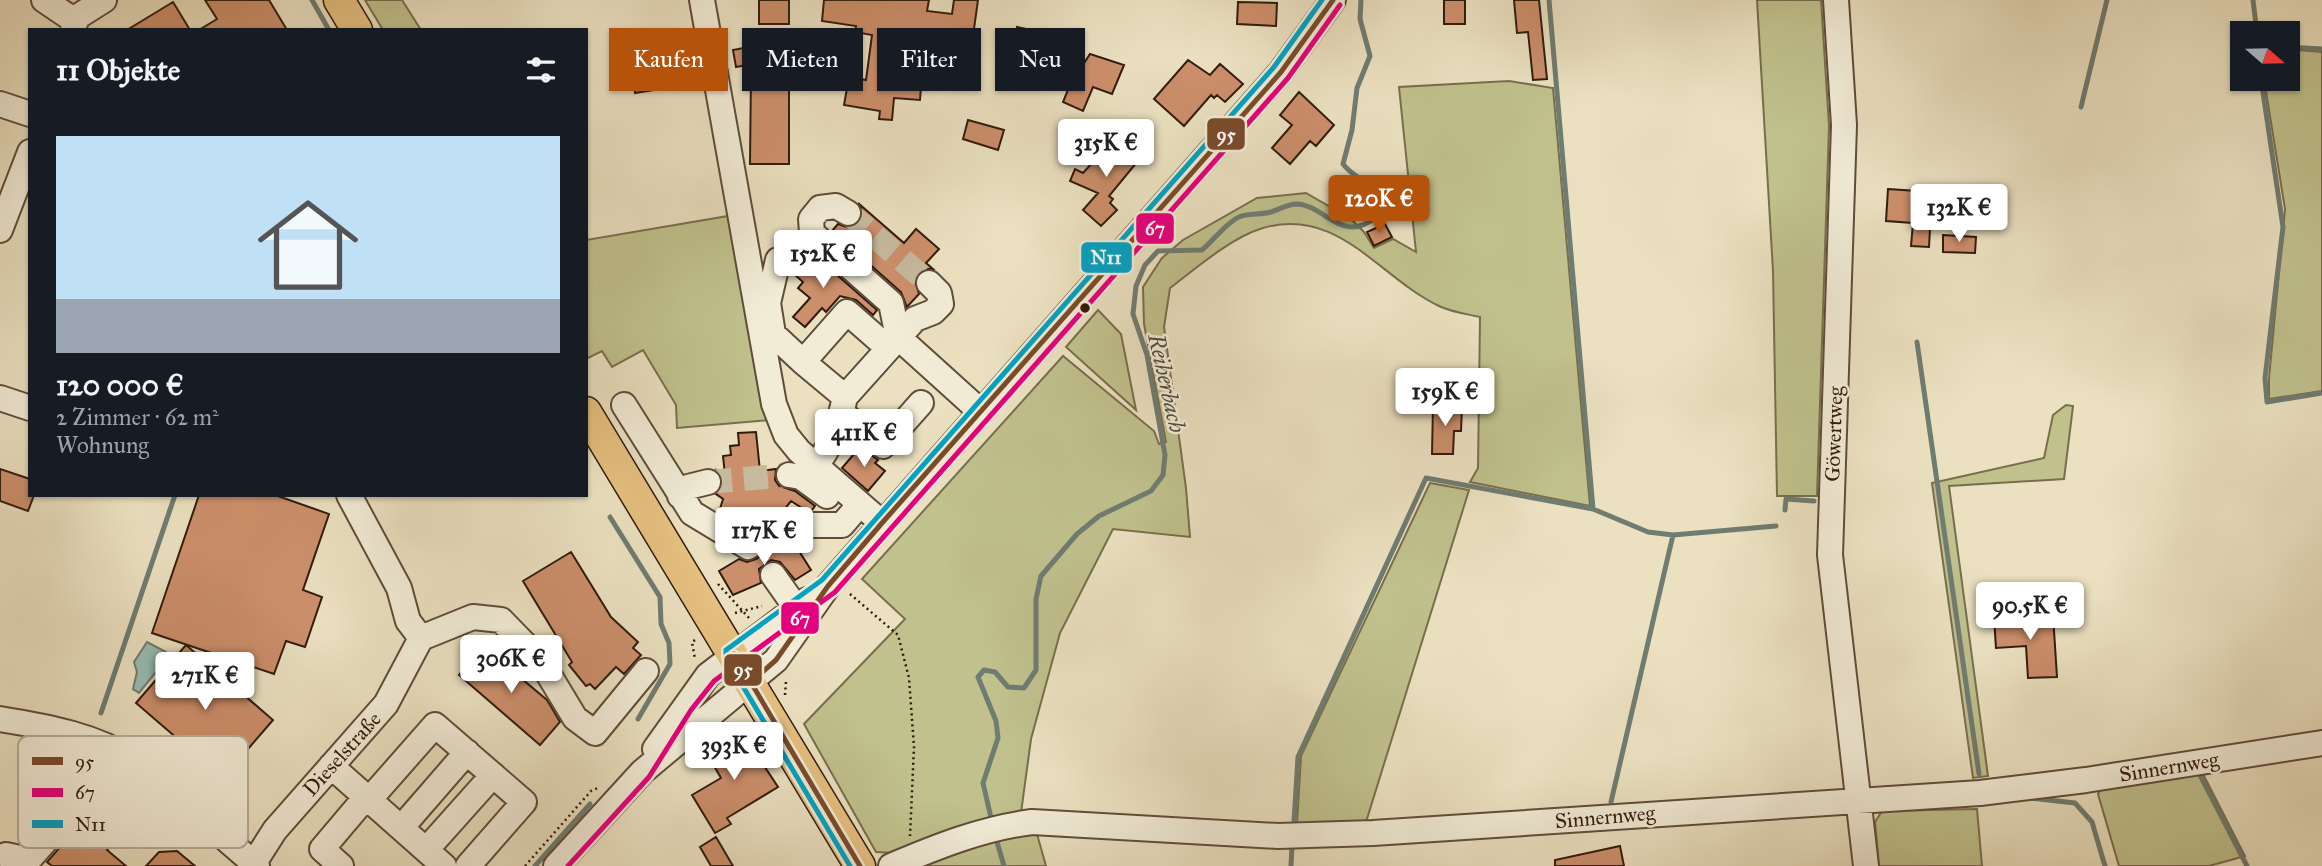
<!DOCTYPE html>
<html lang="de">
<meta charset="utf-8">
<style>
:root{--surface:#171b24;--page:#242831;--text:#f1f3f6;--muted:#9ea1a6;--accent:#b45309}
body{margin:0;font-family:"IM FELL Great Primer",serif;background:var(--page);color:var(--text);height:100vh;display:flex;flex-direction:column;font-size:26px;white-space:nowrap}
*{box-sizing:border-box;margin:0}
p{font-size:23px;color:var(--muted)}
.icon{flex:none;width:38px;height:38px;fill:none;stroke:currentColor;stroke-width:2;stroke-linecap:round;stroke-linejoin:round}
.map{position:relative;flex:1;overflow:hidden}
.drawer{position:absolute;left:28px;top:28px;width:560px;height:469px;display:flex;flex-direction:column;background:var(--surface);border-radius:0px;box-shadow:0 2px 5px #0004}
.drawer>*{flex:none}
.top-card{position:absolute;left:609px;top:28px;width:665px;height:63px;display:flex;gap:14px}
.needle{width:46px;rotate:110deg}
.tools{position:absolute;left:2230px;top:21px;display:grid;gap:14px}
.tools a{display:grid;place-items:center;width:70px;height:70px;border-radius:0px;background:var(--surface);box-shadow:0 2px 5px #0004;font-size:35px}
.price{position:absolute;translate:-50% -60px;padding:0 16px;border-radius:7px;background:#fff;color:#222;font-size:23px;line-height:46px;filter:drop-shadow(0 2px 4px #0008)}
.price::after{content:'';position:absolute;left:50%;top:42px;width:21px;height:16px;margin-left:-10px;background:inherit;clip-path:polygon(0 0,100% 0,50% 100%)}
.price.active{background:var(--accent);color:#fff}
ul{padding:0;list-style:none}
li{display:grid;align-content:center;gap:14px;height:371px;padding:0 28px}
li span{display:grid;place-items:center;height:217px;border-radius:0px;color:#555}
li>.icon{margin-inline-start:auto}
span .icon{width:126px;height:126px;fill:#fffc;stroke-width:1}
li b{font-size:30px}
h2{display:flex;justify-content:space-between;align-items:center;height:84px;padding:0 28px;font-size:30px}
.chip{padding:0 24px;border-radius:0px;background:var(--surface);box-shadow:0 2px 5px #0004;font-size:24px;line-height:63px}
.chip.active{background:var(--accent);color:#fff}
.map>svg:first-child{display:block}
</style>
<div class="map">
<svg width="2322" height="866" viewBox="0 0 2322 866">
<rect width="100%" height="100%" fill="#ebe1c1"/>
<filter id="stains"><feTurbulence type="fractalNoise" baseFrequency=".00286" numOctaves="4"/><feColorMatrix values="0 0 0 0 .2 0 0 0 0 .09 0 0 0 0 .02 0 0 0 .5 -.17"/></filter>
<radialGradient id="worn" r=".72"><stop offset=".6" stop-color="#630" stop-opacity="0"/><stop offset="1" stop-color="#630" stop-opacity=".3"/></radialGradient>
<path fill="#c0c18d" stroke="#786e4d" stroke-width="2" d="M365,0H402L421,30H383Z
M1757,0H1821L1829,126L1817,496H1777L1773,271Z
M2287,49L2322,52V391L2269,399V378L2285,209L2264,79H2287Z
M1509,81L1553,88L1590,506L1470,482L1478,468L1480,317C1467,314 1451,312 1439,306C1378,277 1337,204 1260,229C1231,238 1195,269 1170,288L1164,327L1186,488L1190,537L1113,529L1060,633L1031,739L1021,813L895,853L876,852L804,724L905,619L862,579L1063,356L1154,431L1159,444L1166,442L1144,324L1143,287L1162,258L1183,240L1257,198L1306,193L1351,219L1364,232L1374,248L1393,239L1416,252L1399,87Z
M734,215L771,420L677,428L676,405L643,350L612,367L602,351L586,359V240Z
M1098,310L1121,334L1136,410L1066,347Z
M2066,405L2073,406L2064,479L1949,486L1988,776L1973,778L1932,483L2044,458L2053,415Z
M1430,483L1469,490L1366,822L1297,824L1301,756Z
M2202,772L2245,856L2209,866H2119L2098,794L2101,788Z
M1977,809L1982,866H1879L1875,822L1882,811Z
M1037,834L1046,866H916L1006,835Z"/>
<path fill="#98bdb5" stroke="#6f7c72" stroke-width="2" d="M147,642L166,652L168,657L139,693L133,689L137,672L134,662Z"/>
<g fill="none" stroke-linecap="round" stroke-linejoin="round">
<path stroke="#6f7c72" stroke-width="5" d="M312,0L329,30
M1549,0L1593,509
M2253,0L2257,33
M2287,47L2322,49
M2261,79L2283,227L2265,378L2267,402L2322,393
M2081,107L2107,0
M1917,342L1979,774
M1785,510L1786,499L1814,501
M610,517L660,597L661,624L669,643L670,664L638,719
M101,713L175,495
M2202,771L2200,775L2247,866
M2031,798L2075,803L2092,822L2105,866
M1611,802L1673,535
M992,822L983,783L998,738L996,721L978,677L984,670L995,672L1008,687L1024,688L1036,670V599L1041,576L1077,534L1099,516L1151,491L1163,475L1165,455L1147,355L1133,314L1136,286L1145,265L1158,251L1202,250C1213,241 1226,223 1239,217C1248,213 1261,215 1271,212C1280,209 1288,204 1297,204C1325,205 1342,246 1377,216C1386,183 1358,184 1343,164L1352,130L1357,88L1370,56L1360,19L1361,0
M1294,822L1298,757L1426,478L1593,509L1648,532L1673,535L1776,526
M995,835L1004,866
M535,866L590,804
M1291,866L1292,847"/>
</g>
<path fill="#cc8f6b" stroke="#311b0d" stroke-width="2" d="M205,0H269L287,30H199L217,19Z
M759,0H789V24H759Z
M824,0H929L927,11L952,14L954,0H978L973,36L964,35L963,38L925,33L920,100L894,98L892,120L879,119L880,111L844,105L849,77L866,80L872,35L855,32L856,26L822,21Z
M1444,0H1465V24H1444Z
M1514,0H1539L1547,79L1533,80L1528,32L1517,33Z
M173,2L190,30H127Z
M1238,2L1277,3L1276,26L1237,24Z
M1017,27L1054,35L1044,80L998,70L1001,55L1011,57Z
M749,47L752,64L736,67L733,50Z
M1090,54L1124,65L1112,94L1093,87L1083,111L1063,102L1076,70L1079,71Z
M1188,60L1210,75L1220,64L1243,84L1225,102L1217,95L1214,98L1211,95L1184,126L1154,99Z
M682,64L685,85L635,93L632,72Z
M751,73L789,74V164H750Z
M1299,92L1334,125L1316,146L1310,141L1290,164L1272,148L1292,125L1280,115Z
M968,120L1004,130L998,150L963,139Z
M1123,138L1142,156L1109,196L1113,199L1110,203L1117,210L1101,226L1083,210L1098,193L1070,181L1075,169L1083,173L1103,151L1108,155Z
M1888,189L1932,192L1929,247L1911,246L1913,223L1886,221Z
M858,203L904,243L916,229L939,249L926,263L933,269H925L915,279L919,294L907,307L901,292L832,231L838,224L849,228L860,221L863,212Z
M1385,224L1392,237L1374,246L1367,232Z
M1943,235L1976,237L1975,253L1943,252Z
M812,253L877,310L873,315L856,300L840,296L826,312L822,308L805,327L793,317L810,298L798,288L803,282L794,274Z
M1433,405H1462L1461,431H1454L1453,454H1432Z
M756,432L760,471L776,469L775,480L779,486L795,491L815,506L812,510H805L791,501L784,510L766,518L754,510L743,527L719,512L723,499L716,494L722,487L723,479L715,469L725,475L723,456L731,455L730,446L739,445L738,433Z
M860,447L878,460L875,463L885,471L868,491L842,468Z
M0,469L30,479V495H34L28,511L0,501Z
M199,495H275L329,514L303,590L322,597L305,647L286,641L274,674L152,633Z
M786,540H792L811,570L795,580L780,562L771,560L759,569L761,583L733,595L719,571L739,559L747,562L756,559Z
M571,552L611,617L638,642L633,648L641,655L624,674L616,667L595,689L590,684L586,686L569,665L572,662L523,581Z
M2070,590L2074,613L2053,615L2050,592Z
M2053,615L2057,677L2028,678L2026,646L1996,648L1994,618Z
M186,645L273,720L223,778L136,703Z
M483,646L547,700L560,722L540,745L459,675Z
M740,729L778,787L727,818L731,824L715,833L692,795L721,778L714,766L723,759L714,744Z
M81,823L115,841L107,850L126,866H52L47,862Z
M716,837L733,866H711L700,847Z
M1620,846L1624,866H1555V860Z
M177,851L195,866H146L159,852Z"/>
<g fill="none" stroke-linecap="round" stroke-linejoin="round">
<path stroke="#c6b99d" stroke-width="24" stroke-dasharray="24 12" stroke-linecap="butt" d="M848,213L929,283
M708,482L789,475"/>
<g stroke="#604c3a" stroke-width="28">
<path id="minor" d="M44,0L75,21
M702,0L774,404L786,435L799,451L882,523
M1836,0L1844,125L1830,555L1866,866
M73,30L77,17L104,0
M0,104L30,114
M848,213L836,206L820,208L811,219L812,233L891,303L898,337L981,412
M0,230L30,152
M778,260L768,303L773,334L803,362
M845,397L803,362L847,312L888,348
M0,398L30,408
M624,405L692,513L748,547L782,525H842L860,504
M842,413L883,446L921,403
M815,466C831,448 840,421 845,397L915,319L933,312L941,304L939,293L929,283
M789,475L801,477L827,496
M349,495L399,588L408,621L421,638
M680,496L688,487L708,482
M773,575L804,619
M421,638L473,617L501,620L540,660L575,718L595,733L646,671
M0,719C49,727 94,735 137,762L257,866
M655,749L708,675L807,600
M331,766L444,866
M369,800L435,725L524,802L468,866
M401,828L467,752
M426,850L493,775
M6,855L24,859L32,856L75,807L80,806C99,816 115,828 137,821L168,790
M252,866L275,830L386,704L421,638
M341,866L322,849L366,797
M556,866L642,772L776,660L828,586L1281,72L1333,0
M891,866C936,847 983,828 1032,822L1278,836L1373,833L1980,793L2086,780L2322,743"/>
</g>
<g stroke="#311b0d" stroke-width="33">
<path id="major" d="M339,0L357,30
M586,412L860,866"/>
</g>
<path stroke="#311b0d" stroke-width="2.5" stroke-dasharray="2 3.5" stroke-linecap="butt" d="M718,584L749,618
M850,594L898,635L909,678L914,747L910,836
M735,613L762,606
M695,640L692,642L695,659
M785,695L786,681
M718,738L740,726L750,728
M698,751L705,763
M525,866L591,791L598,788"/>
<use href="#minor" stroke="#f2ecd7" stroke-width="24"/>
<use href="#major" stroke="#e6c080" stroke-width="30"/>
<g stroke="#f2ecd7" stroke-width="10">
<path id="bus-1" d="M734,654L860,866
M751,682L776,660L828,586L882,523L1281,72L1333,0"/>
</g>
<g stroke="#f2ecd7" stroke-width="10">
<path id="bus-2" d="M568,866L649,777L691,710L714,681L835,592L1288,78L1340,5"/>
</g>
<g stroke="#f2ecd7" stroke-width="10">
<path id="bus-3" d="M850,866L726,658V650L822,580L1274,67L1322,0"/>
</g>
<use href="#bus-1" stroke="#7a4b2a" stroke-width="5"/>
<use href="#bus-2" stroke="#e5007d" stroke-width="5"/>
<use href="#bus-3" stroke="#02a2c4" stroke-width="5"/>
</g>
<circle fill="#311b0d" stroke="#f2ecd7" stroke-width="2.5" cx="1085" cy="308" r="6"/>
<g text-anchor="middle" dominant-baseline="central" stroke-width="5" stroke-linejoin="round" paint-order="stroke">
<g font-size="21" fill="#311b0d" stroke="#f2ecd7">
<text transform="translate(1834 434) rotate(-88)">Göwertweg</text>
<text transform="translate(342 754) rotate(-48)">Dieselstraße</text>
<text transform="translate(2169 767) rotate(-9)">Sinnernweg</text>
<text transform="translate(1605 817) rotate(-5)">Sinnernweg</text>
</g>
<g font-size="23" font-style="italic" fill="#504c3f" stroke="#f2ecd7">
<text transform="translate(1167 383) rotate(77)">Reiherbach</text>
</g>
</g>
<rect x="18" y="736" width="230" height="112" rx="10" fill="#f2ecd7" stroke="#b8ad9a" stroke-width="2"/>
<rect x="32" y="757" width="31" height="8" fill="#7a4b2a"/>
<rect x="32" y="788" width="31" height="9" fill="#e5007d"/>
<rect x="32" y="820" width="31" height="8" fill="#02a2c4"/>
<g font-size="19" fill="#311b0d">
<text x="75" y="768">95</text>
<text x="75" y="799">67</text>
<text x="75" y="831">N11</text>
</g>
<g stroke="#f2ecd7" stroke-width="2.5">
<rect x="1206" y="117" width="40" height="34" rx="7" fill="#7a4b2a"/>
<rect x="1135" y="212" width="40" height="33" rx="7" fill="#e5007d"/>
<rect x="1080" y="241" width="53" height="33" rx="7" fill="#02a2c4"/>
<rect x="780" y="601" width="40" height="34" rx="7" fill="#e5007d"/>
<rect x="723" y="653" width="40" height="34" rx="7" fill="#7a4b2a"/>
</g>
<g font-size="19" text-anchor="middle" font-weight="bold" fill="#fff">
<text x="1226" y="141">95</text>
<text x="1155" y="235">67</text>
<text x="1106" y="264">N11</text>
<text x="800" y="625">67</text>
<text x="743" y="676">95</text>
</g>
<rect width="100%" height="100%" filter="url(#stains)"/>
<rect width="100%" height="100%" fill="url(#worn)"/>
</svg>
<div class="tools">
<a><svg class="needle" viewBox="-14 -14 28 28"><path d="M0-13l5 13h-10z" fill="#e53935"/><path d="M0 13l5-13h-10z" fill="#9ea1a6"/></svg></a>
</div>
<b class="price" style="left:1106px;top:179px">315K €</b>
<b class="price active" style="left:1379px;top:235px">120K €</b>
<b class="price" style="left:1959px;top:244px">132K €</b>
<b class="price" style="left:823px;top:290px">152K €</b>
<b class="price" style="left:1445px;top:428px">159K €</b>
<b class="price" style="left:864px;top:469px">411K €</b>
<b class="price" style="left:764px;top:567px">117K €</b>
<b class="price" style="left:2030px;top:642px">90.5K €</b>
<b class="price" style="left:511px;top:695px">306K €</b>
<b class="price" style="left:205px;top:712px">271K €</b>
<b class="price" style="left:734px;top:782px">393K €</b>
<div class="top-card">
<a class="chip active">Kaufen</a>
<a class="chip">Mieten</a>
<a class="chip">Filter</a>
<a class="chip">Neu</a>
</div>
<section class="drawer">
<h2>11 Objekte<svg class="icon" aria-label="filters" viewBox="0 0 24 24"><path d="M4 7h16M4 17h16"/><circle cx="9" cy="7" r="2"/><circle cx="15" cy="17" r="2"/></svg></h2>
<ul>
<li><span style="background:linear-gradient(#bfe0f5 75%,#9aa5b1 0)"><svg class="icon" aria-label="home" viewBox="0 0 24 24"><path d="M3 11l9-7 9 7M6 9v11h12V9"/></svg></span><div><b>120 000 €</b><p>2 Zimmer · 62 m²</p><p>Wohnung</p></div></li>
</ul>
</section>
</div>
